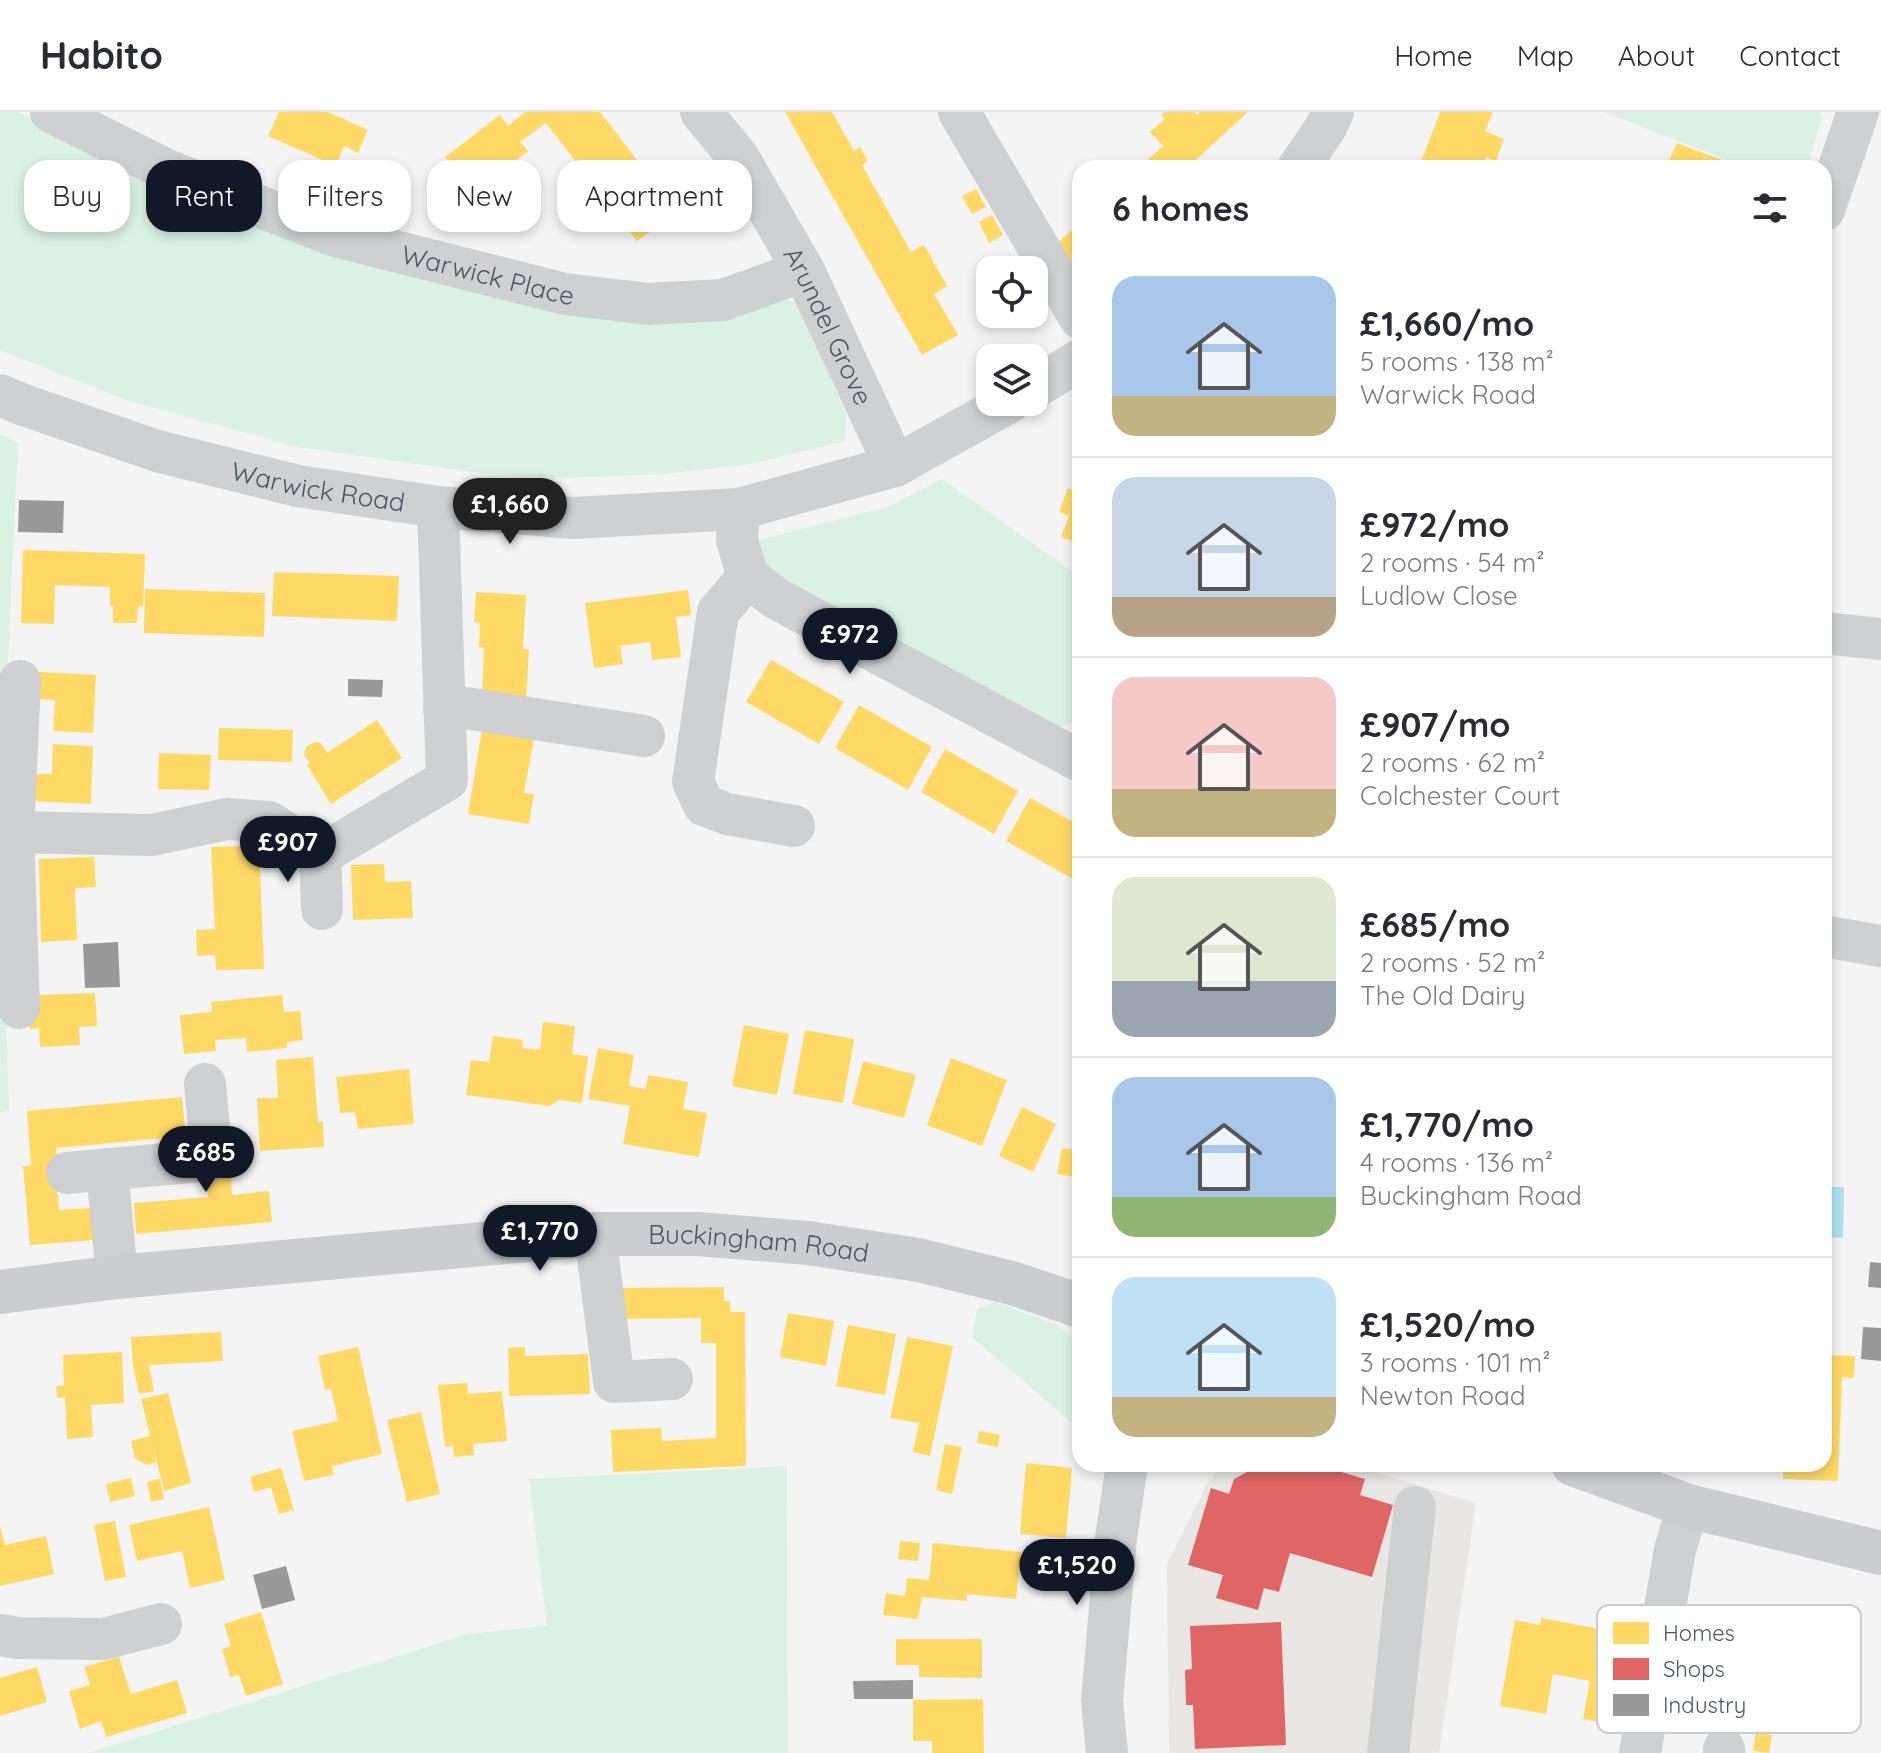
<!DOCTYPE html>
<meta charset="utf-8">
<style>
:root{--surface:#fff;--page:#f2f2f3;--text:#2b2b33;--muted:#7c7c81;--line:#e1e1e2;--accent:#111827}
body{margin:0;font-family:Quicksand,sans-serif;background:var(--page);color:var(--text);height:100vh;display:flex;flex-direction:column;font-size:30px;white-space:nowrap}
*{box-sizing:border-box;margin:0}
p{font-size:26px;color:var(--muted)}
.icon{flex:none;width:44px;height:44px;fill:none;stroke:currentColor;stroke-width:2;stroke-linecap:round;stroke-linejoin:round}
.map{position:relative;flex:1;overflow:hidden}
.drawer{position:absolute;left:1072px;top:48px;width:760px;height:1312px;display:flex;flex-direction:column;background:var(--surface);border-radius:24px;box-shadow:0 4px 12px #0003}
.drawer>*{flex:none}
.banner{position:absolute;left:24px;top:48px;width:760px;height:72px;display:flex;gap:16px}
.fabs{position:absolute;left:976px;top:144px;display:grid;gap:16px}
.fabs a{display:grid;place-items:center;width:72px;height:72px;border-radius:16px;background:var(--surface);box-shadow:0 4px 12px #0003;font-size:40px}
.price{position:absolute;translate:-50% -68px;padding:0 18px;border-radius:28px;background:var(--accent);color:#fff;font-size:26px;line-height:52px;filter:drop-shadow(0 2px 4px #0008)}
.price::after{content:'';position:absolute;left:50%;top:48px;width:24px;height:18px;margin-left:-12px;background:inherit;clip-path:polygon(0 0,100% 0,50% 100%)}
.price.active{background:#222;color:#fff}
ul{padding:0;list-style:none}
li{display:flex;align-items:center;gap:24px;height:200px;padding:0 40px}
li+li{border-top:2px solid var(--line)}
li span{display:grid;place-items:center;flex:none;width:224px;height:160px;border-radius:24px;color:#555}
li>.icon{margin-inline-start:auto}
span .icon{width:96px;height:96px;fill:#fffc;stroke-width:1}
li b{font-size:34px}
h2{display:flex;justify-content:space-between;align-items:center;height:96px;padding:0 40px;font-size:34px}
.chip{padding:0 28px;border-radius:24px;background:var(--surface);box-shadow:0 4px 12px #0003;font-size:28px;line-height:72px}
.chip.active{background:var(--accent);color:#fff}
header{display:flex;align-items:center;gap:48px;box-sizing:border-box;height:112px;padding:0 40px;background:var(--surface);border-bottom:2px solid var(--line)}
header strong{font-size:38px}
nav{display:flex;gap:44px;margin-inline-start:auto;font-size:28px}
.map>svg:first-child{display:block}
</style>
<header>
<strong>Habito</strong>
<nav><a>Home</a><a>Map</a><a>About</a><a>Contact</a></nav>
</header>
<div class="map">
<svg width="1881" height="1641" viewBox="0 0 1881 1641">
<rect width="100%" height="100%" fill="#f4f4f4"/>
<path fill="#e8e7e3" d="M1222,1352H1348L1476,1391L1439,1641H1169L1167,1452L1206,1374Z"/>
<path fill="#d9f2e3" d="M0,0H18L161,71L330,138L777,184L797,191L846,302L845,329L751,352L662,362L566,366L480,361L298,335L129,289L0,238Z
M1604,0H1820L1822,7L1806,56H1748Z
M0,322L18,330L0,723L9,999L0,1000Z
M942,367L1080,465V608L1052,617L762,462L752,430L890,394Z
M995,1190L1055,1212L1080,1231V1318L972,1225L977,1197Z
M787,1354L788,1641H88L468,1522L547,1514L529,1367Z"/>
<path fill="#aee2f0" d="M1824,1075H1844L1843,1126L1824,1125Z"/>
<path fill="#ffd966" d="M279,0H328L368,18L358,41L344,34L336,54L268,24Z
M525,0H600L677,100L637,129L546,11L520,30L528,39L473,82L445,45L500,3L508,14Z
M785,0H832L854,39L860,35L868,49L862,53L911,140L924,133L947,174L934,182L958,223L922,243Z
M1165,0H1194L1197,3L1200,0H1248L1187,56L1181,54L1179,56H1139L1163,34L1150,20L1165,7L1161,3Z
M1440,0H1493L1485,19L1504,27L1496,49L1486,46L1482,56H1437L1421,50Z
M1677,31L1736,53L1735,56H1675L1676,54L1668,51Z
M976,77L986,95L972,102L962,84Z
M992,103L1003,123L989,131L979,110Z
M1080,111V147L1073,153L1055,133Z
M1068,376L1080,381V432L1061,425L1069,404L1059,400Z
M23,438L145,442L143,495L138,494L137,511H113V494H110V475L55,473L54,512L21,511Z
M274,460L399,464L397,509L272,504Z
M145,477L265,481L264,525L144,521Z
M688,478L691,503L676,505L681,545L652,548L650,530L620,534L623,552L594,556L585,491Z
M476,480L526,483L523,537L529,538L526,588L482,586L484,536L479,535L480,511L474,510Z
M771,548L844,590L819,632L746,590Z
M39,560L96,563L93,621L53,619L55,588L37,587Z
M859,593L932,635L908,678L835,636Z
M377,608L402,646L331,692L307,653L310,651L304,643L306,635L315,630L321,631L327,641Z
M483,612L535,621L524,681L534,682L529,712L468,702Z
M219,616L293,618L292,650L218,648Z
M53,632L93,634L91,692L34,689L35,662H52Z
M945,637L1018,679L994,722L921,680Z
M159,641L211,643L209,678L158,677Z
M1030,686L1080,714V771L1006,729Z
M259,734L264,857L216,858L215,843L197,844L196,818L215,817L211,735Z
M94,745L96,775L75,776L77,828L41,830L39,747Z
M384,752L385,770L411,769L413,806L353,808L351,753Z
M95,881L97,914L79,915L80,933L40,935L39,916L30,917L29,901L37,883Z
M282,883L284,900L300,899L303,928L287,930V936L247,940L246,926L215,928L216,939L184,942L180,903L212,900L211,890Z
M543,910L575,914L572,942L588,944L582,991L559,988L549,994L466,983L471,948L489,950L493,924L523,928L522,936L540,938Z
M744,913L789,922L777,983L732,974Z
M805,918L854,927L843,991L793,982Z
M598,936L634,943L629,974L646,977L648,963L688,970L683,997L707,1001L699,1045L623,1032L630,994L588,987Z
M313,945L318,1010L323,1009L324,1035L260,1039L257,986H278L276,948Z
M951,946L1007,968L982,1034L927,1013Z
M863,949L916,963L904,1006L852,992Z
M409,957L414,1012L358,1017L355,1000L340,1001L336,965Z
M182,985L186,1024L56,1036L58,1051H55L59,1098L92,1096L95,1128L30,1133L23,1054H31L27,999Z
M1022,995L1056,1012L1033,1060L999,1044Z
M1062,1036L1080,1038V1066L1057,1062Z
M231,1065L232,1083L269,1079L272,1110L136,1122L134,1091L208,1085L206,1068Z
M724,1175V1189H730V1200H745L746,1354L613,1360L611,1318L661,1316L662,1329L716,1326V1231H701V1206L618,1207V1176Z
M788,1201L834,1209L826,1254L780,1245Z
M848,1213L896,1222L885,1283L836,1274Z
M221,1220L223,1249L149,1253L154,1279L139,1282L133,1254L131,1225Z
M907,1225L953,1234L930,1344L913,1340L919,1311L890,1306Z
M358,1235L382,1342L332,1354L334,1363L304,1369L292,1319L338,1309L331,1277L325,1278L318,1244Z
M525,1235V1244L588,1242L590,1282L509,1284L508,1236Z
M122,1240L124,1291L91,1293L93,1325L67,1327L65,1285L57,1286L56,1274H64L63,1243Z
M1824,1243L1855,1244L1854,1266L1842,1265L1838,1369L1783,1367V1352H1824Z
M467,1271L468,1282L502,1279L507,1329L473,1332L474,1343L454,1345L453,1334L445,1335L438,1273Z
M168,1281L191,1371L164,1379L152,1330L156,1350L146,1353L135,1346L131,1329L150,1324L141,1287Z
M421,1300L440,1382L407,1390L387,1308Z
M979,1319L1000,1323L998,1335L977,1331Z
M945,1332L962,1335L952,1382L936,1378Z
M1026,1351L1072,1356L1066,1426L1020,1422Z
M281,1356L294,1398L279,1402L271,1375L254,1380L250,1365Z
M131,1366L135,1384L110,1390L106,1372Z
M160,1367L164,1387L151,1390L147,1370Z
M209,1395L225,1468L190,1476L182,1439L137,1449L129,1413Z
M115,1409L126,1465L105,1469L94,1413Z
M0,1413L5,1433L46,1424L54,1462L0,1474Z
M900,1429L920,1431L918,1449L898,1447Z
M933,1431L1021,1440L1016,1487L967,1482V1489L922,1485L918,1507L883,1503L886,1481L905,1484L907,1466L929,1468Z
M261,1500L283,1572L246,1584L239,1563L230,1565L222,1537L231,1534L224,1512Z
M1602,1504L1641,1511L1622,1614L1583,1607L1590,1569L1553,1562L1546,1602L1500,1594L1515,1508L1540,1513L1541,1506L1600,1517Z
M896,1527H982V1566L919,1565V1553H896Z
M119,1545L131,1582L177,1568L187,1601L106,1625L101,1609L80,1617L69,1579L90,1573L84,1555Z
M37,1555L47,1590L0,1604V1566Z
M983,1587L984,1641H932V1629H913V1588Z
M1756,1620L1772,1623L1769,1641L1753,1639Z"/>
<path fill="#e06666" d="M1277,1352H1314L1365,1367L1360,1383L1393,1393L1372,1465L1290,1441L1279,1480L1264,1476L1258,1498L1216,1486L1223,1463L1188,1453L1211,1376L1229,1382L1234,1367L1260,1353L1275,1357Z
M1281,1510L1286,1633L1195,1637L1193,1593H1186L1185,1558L1192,1557L1190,1514Z"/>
<path fill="#999" d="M19,388L64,389L63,421L18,420Z
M348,567L383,568L382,585L348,584Z
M118,830L120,875L85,876L83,832Z
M1870,1150L1881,1151V1176L1868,1175Z
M1863,1215L1881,1216V1249L1861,1247Z
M286,1454L295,1488L262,1497L253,1463Z
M913,1568V1587H854L853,1569Z"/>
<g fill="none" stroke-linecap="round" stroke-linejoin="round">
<g stroke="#ced0d2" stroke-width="42">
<path id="s1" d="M51,0L167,58L335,124L565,182L648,192L723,188L804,159"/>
<path id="s2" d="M701,0L738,45L804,159L895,354"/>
<path d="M959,0L1080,206"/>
<path d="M1298,56L1326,15L1333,0"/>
<path d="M1824,98L1858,0"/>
<path d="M1034,276L1080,248"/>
<path id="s3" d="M0,283L21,292L157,339L298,374L438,395L573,406L739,397L895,354L1010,290"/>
<path d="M739,397L737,428L748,465L777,487L1080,649"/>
<path d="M748,465L718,500L693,670L704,693L727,702L794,714"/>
<path d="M1824,521L1881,527"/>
<path d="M444,597L465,596L644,624"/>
<path d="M13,720L152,723L227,707L269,710L320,743L447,668L438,395"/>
<path d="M320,743L322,797"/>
<path d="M1824,824L1881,834"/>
<path d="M19,896L13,720L20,569"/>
<path d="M107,1057L117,1165"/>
<path d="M67,1061L212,1048L205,972"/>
<path d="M595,1122L614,1270L672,1267"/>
<path d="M0,1523L18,1526L103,1527L161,1512"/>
<path d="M1107,1641L1102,1589L1116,1426L1127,1352"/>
<path d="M1388,1641L1415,1395"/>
<path d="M1640,1641L1675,1438L1688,1394"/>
<path d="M1724,1641V1637"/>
</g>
<g stroke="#caced1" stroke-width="44">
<path id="s4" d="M0,1180L117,1165L595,1122H698L808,1131L918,1148L1012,1171L1080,1194"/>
<path d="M1573,1352L1688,1394L1881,1441"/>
</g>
</g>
<g text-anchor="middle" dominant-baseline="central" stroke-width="8" stroke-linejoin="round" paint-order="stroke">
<g font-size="26" fill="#4a5661" stroke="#fff">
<text stroke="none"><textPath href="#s1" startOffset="468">Warwick Place</textPath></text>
<text stroke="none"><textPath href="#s2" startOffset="250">Arundel Grove</textPath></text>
<text stroke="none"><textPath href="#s3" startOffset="332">Warwick Road</textPath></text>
<text stroke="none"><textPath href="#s4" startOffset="762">Buckingham Road</textPath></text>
</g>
</g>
<rect x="1597" y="1493" width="264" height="128" rx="12" fill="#fff" stroke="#c9ccd0" stroke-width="2"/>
<rect x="1613" y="1510" width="36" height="22" fill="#ffd966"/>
<rect x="1613" y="1546" width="36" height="22" fill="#e06666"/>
<rect x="1613" y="1582" width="36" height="22" fill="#999"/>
<g font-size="22" fill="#4a5661">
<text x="1663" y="1529">Homes</text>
<text x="1663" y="1565">Shops</text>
<text x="1663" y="1601">Industry</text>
</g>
</svg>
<div class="fabs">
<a><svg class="icon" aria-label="locate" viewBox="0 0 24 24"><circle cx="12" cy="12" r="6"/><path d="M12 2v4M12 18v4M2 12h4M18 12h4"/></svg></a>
<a><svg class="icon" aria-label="layers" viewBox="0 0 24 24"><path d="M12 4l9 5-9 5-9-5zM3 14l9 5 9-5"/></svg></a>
</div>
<b class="price active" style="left:510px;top:434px">£1,660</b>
<b class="price" style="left:850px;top:564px">£972</b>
<b class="price" style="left:288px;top:772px">£907</b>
<b class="price" style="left:206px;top:1082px">£685</b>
<b class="price" style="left:540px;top:1161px">£1,770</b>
<b class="price" style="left:1077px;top:1495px">£1,520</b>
<div class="banner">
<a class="chip">Buy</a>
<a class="chip active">Rent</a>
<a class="chip">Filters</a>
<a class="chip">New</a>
<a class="chip">Apartment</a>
</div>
<section class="drawer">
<h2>6 homes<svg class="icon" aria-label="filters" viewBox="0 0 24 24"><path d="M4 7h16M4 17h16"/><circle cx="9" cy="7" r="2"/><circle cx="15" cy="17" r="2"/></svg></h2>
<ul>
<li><span style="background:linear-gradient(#a9c7e8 75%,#c2b280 0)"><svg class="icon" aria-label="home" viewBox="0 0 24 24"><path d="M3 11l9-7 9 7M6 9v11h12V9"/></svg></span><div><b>£1,660/mo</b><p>5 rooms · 138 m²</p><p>Warwick Road</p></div></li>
<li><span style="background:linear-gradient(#c9d6e8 75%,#b9a48a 0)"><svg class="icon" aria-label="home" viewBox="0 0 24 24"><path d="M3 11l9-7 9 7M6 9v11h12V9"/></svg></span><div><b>£972/mo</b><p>2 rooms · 54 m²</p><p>Ludlow Close</p></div></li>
<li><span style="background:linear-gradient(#f6c9c9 70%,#c2b280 0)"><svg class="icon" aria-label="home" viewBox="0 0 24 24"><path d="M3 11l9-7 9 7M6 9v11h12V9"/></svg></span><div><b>£907/mo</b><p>2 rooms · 62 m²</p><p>Colchester Court</p></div></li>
<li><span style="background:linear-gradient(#dfe7d0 65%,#9aa5b1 0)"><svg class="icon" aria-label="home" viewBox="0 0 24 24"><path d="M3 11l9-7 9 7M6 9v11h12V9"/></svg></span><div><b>£685/mo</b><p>2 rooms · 52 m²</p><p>The Old Dairy</p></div></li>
<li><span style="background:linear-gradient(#a9c7e8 75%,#8fb573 0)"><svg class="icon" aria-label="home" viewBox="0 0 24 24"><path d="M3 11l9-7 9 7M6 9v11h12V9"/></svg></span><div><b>£1,770/mo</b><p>4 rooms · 136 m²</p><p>Buckingham Road</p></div></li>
<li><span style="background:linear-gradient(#bfe0f5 75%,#c2b280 0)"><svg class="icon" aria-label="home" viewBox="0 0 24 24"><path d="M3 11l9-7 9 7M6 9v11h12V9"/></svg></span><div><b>£1,520/mo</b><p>3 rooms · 101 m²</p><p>Newton Road</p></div></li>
</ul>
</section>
</div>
